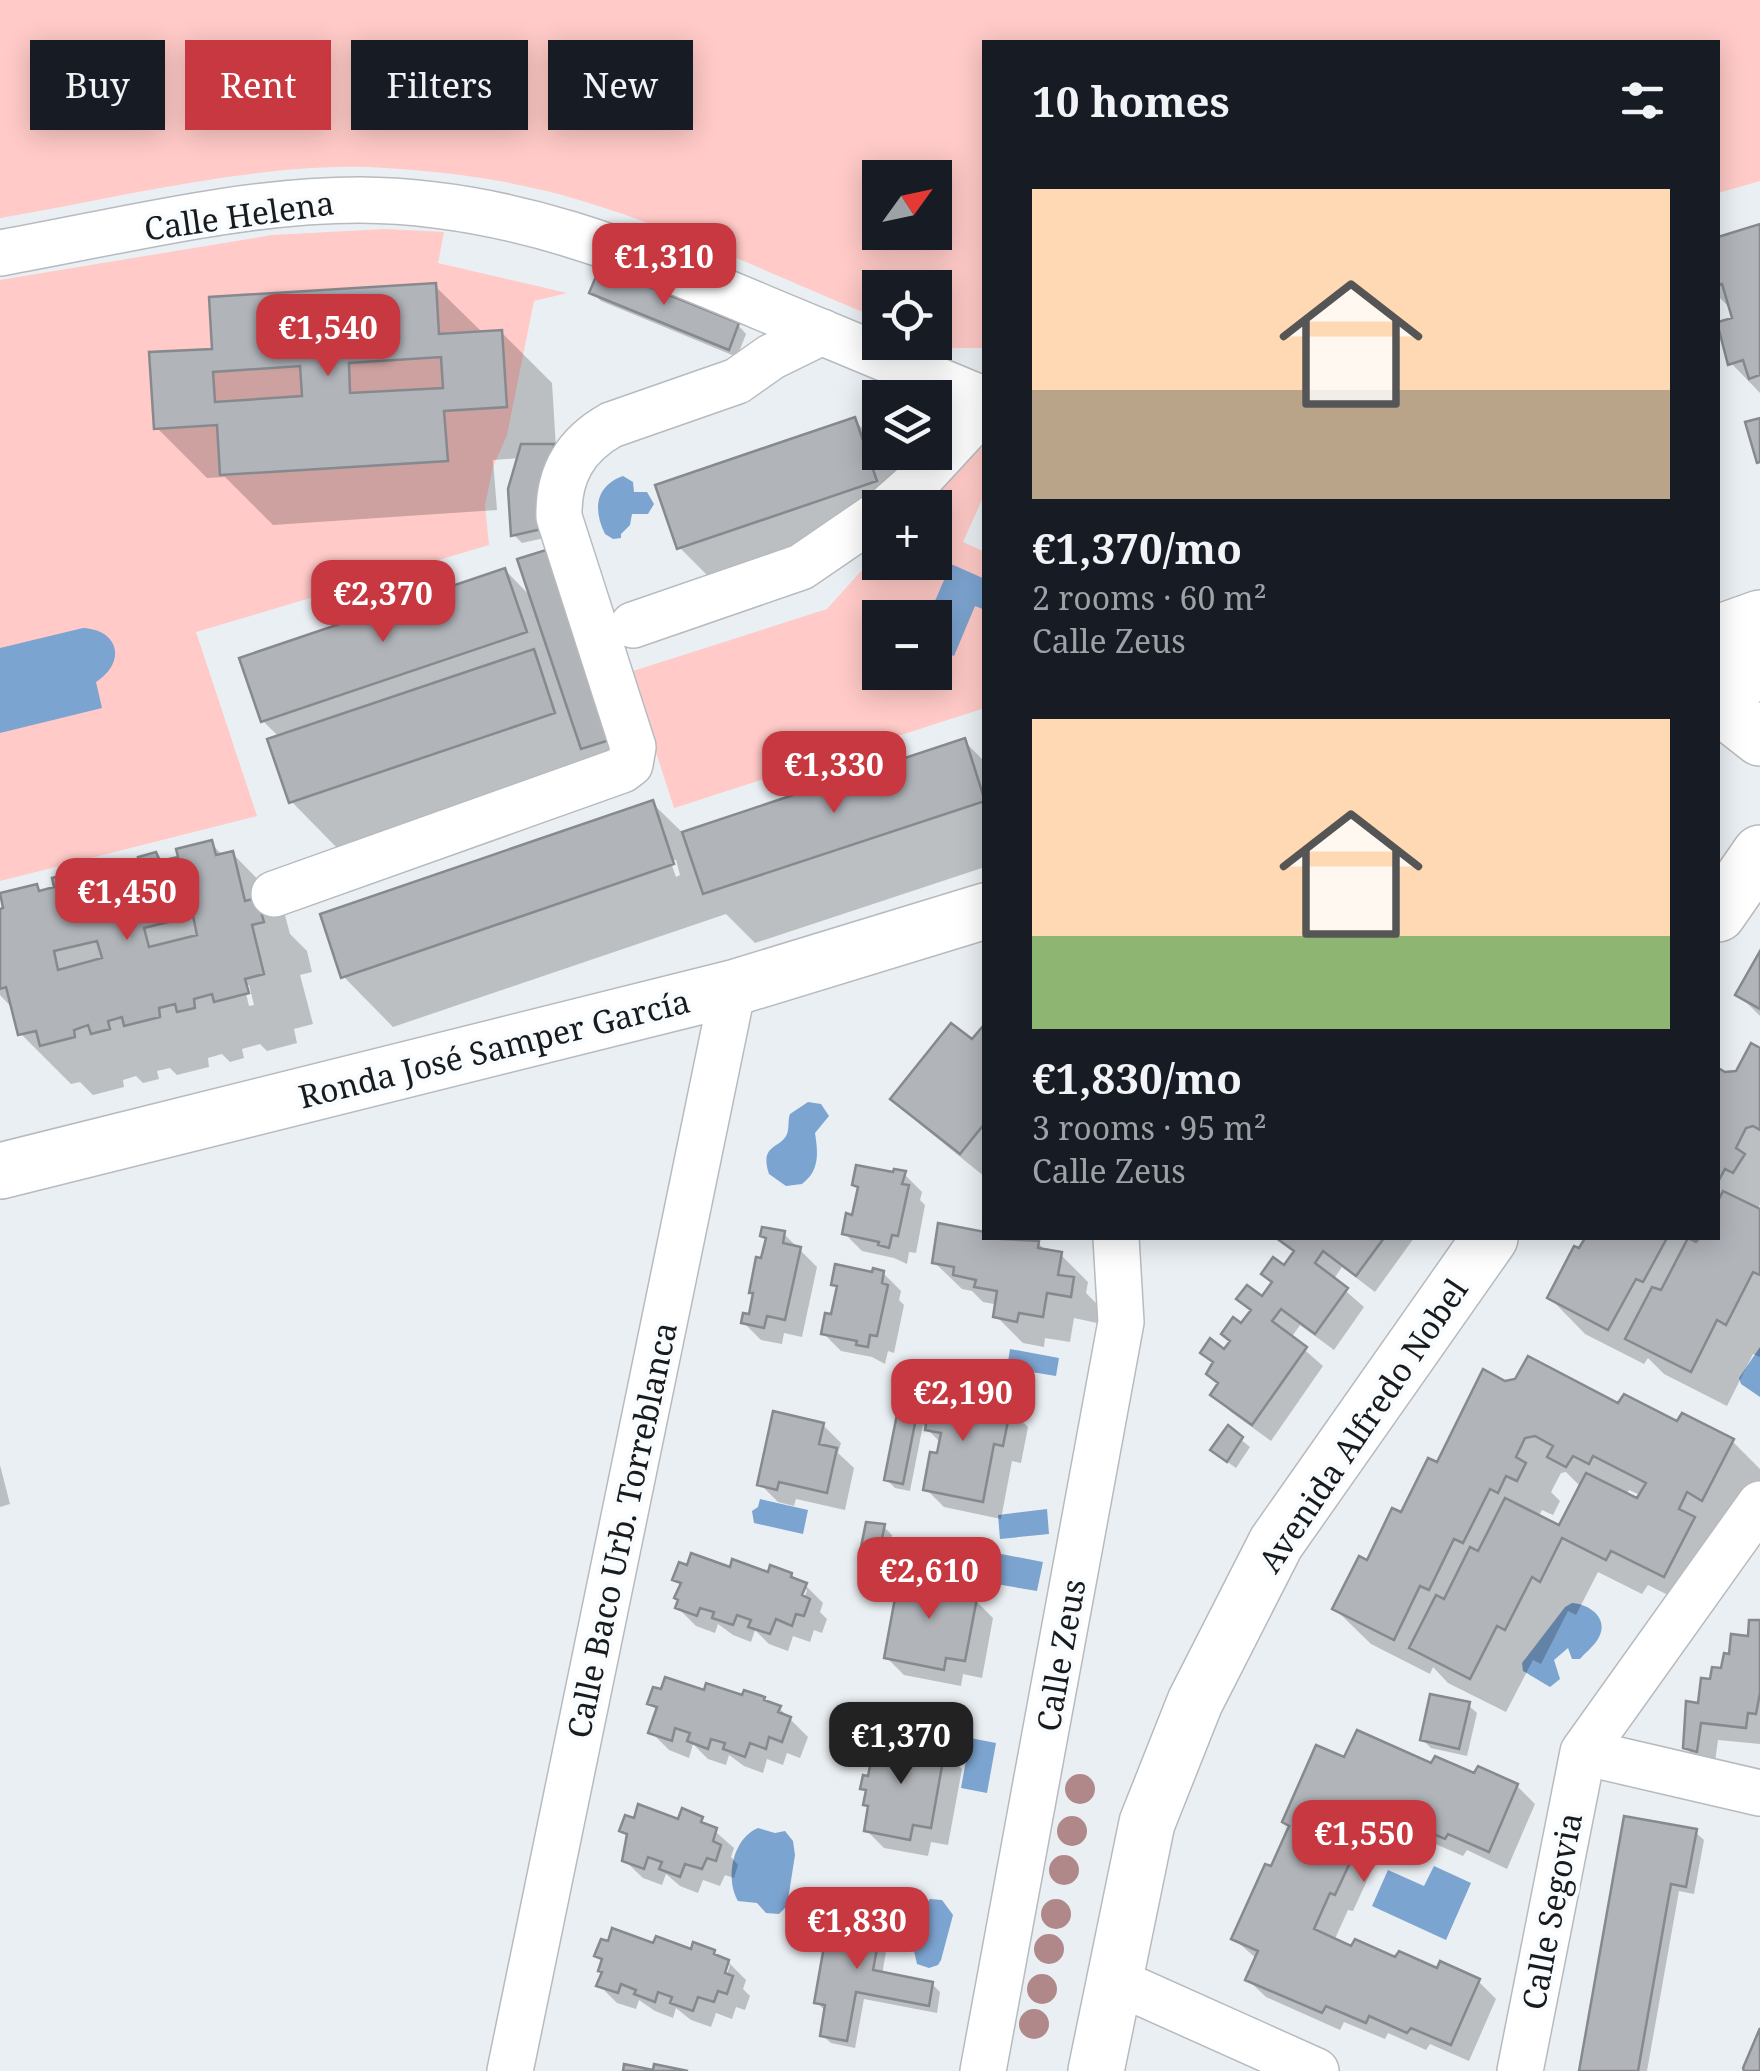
<!DOCTYPE html>
<meta charset="utf-8">
<style>
:root{--surface:#171b24;--page:#242831;--text:#f1f3f6;--muted:#9ea1a6;--accent:#c83840}
body{margin:0;font-family:"Noto Serif",serif;background:var(--page);color:var(--text);height:100vh;display:flex;flex-direction:column;font-size:38px;white-space:nowrap}
*{box-sizing:border-box;margin:0}
p{font-size:32px;color:var(--muted)}
.icon{flex:none;width:55px;height:55px;fill:none;stroke:currentColor;stroke-width:2;stroke-linecap:round;stroke-linejoin:round}
.map{position:relative;flex:1;overflow:hidden}
.sheet{position:absolute;left:982px;top:40px;width:738px;height:1200px;display:flex;flex-direction:column;background:var(--surface);border-radius:0px;box-shadow:0 5px 25px #0003}
.sheet>*{flex:none}
.banner{position:absolute;left:30px;top:40px;width:802px;height:90px;display:flex;gap:20px}
.needle{width:65px;rotate:57deg}
.fabs{position:absolute;left:862px;top:160px;display:grid;gap:20px}
.fabs a{display:grid;place-items:center;width:90px;height:90px;border-radius:0px;background:var(--surface);box-shadow:0 5px 25px #0003;font-size:50px}
.price{position:absolute;translate:-50% -85px;padding:0 22px;border-radius:20px;background:var(--accent);color:#fff;font-size:32px;line-height:65px;filter:drop-shadow(0 2px 5px #0008)}
.price::after{content:'';position:absolute;left:50%;top:60px;width:30px;height:22px;margin-left:-15px;background:inherit;clip-path:polygon(0 0,100% 0,50% 100%)}
.price.active{background:#222;color:#fff}
ul{padding:0;list-style:none}
li{display:grid;align-content:center;gap:20px;height:530px;padding:0 50px}
li span{display:grid;place-items:center;height:310px;border-radius:0px;color:#555}
li>.icon{margin-inline-start:auto}
span .icon{width:180px;height:180px;fill:#fffc;stroke-width:1}
li b{font-size:42px}
h2{display:flex;justify-content:space-between;align-items:center;height:120px;padding:0 50px;font-size:42px}
.pill{padding:0 35px;border-radius:0px;background:var(--surface);box-shadow:0 5px 25px #0003;font-size:35px;line-height:90px}
.pill.active{background:var(--accent);color:#fff}
.map>svg:first-child{display:block}
</style>
<div class="map">
<svg width="1760" height="2071" viewBox="0 0 1760 2071">
<rect width="100%" height="100%" fill="#eaeff3"/>
<path fill="#ffcac7" fill-rule="evenodd" d="M0,0H1760V181L1718,193V42H985V348H951L935,342V288H880V319C777,277 670,225 562,195C499,178 433,170 368,167C249,164 117,198 0,218ZM880,178H935V232H880Z
M385,229L444,232L438,263L567,293L534,301L507,435L493,467L485,505L489,545L196,632L257,816L0,881V280L272,235Z
M985,432V493L963,542L985,552V708L674,808L630,672L827,609L880,550V562H935V508L918,507ZM880,618H935V672H880Z"/>
<path fill="#7ca4d0" d="M623,476L633,482L634,492H647L654,504L648,514H632L630,525L621,534V538L613,539L605,534C593,510 595,486 623,476Z
M951,564L985,579V610L975,606L954,656L935,648V618L928,617Z
M83,628C120,630 126,663 96,682L102,708L0,733V648Z
M808,1102L821,1104L829,1116L815,1133C818,1152 820,1171 802,1184L786,1186L769,1174C758,1141 785,1150 788,1130C789,1124 788,1119 790,1114Z
M1760,1347V1397L1741,1384L1739,1378Z
M1010,1349L1059,1358L1056,1376L1007,1368Z
M760,1499L808,1510L803,1534L754,1523L752,1511L758,1507Z
M1047,1509L1049,1534L1000,1539L998,1515Z
M970,1548L1043,1562L1037,1591L973,1580L966,1569Z
M1572,1603C1590,1604 1610,1619 1598,1639C1594,1646 1585,1653 1580,1659H1572L1568,1648L1554,1660L1560,1679L1550,1687L1523,1671L1522,1663L1565,1607Z
M970,1738L996,1743L987,1793L961,1788Z
M758,1828L775,1833L785,1831L793,1841L795,1855L787,1906L779,1914L766,1913L757,1903L738,1901C725,1879 732,1839 758,1828Z
M1434,1866L1471,1883L1446,1940L1372,1906L1388,1870L1424,1886Z
M930,1899L942,1900L953,1915L941,1960L938,1965L929,1968L917,1964L913,1947L921,1933L916,1913Z"/>
<path fill="#0003" fill-rule="evenodd" d="M1760,227V393L1731,363L1735,320L1732,310L1718,296V239Z
M435,286L483,333L501,332L552,383L556,448L549,537L522,543L514,535L520,458L493,460L497,510L273,525L225,477L207,478L157,428L215,351Z
M592,292L738,325L746,334L737,357L601,301Z
M854,420L880,446V452H887L904,470L880,508V547L730,598L679,547Z
M505,570L533,599L616,748L600,754L603,763L341,852L291,801L280,738L263,721Z
M964,741L985,762V867L755,943L726,914L393,1027L343,976L652,803L684,834ZM670,860H676L680,875L676,877Z
M211,843L223,856L232,853L282,904L290,934L307,951L312,972L300,975L313,1024L294,1029L297,1043L267,1051L260,1044L242,1049L244,1058L230,1062L222,1054L208,1058L209,1067L177,1075L170,1068L157,1071L159,1079L143,1083L136,1076L123,1080L124,1087L93,1095L80,1082L71,1084L20,1033L14,1010L0,995V911L36,887L42,893L57,889L70,876L78,884L121,864L129,871L144,868L156,855L164,863ZM244,985H249L254,1005L249,1006Z
M1760,956V1016L1738,994Z
M985,1031V1177L921,1125L894,1098Z
M1760,1051V1205L1757,1210L1760,1212V1357L1753,1354L1727,1406L1664,1374L1648,1358L1644,1364L1585,1334L1550,1298L1587,1238H1718V1071L1725,1075L1737,1073Z
M904,1174L922,1192L920,1200L925,1205L916,1253L909,1252L907,1264L894,1258L862,1251L844,1233L854,1218L860,1189L855,1184Z
M784,1234L817,1267L802,1337L784,1333L782,1344L761,1340L743,1322L751,1317L756,1296L752,1292L767,1240L762,1235Z
M985,1234V1238L1038,1243L1047,1252L1061,1255L1088,1282L1086,1293L1100,1307L1097,1323L1074,1318L1070,1342L1045,1338L1044,1347L1023,1343L996,1316L994,1304L983,1302L972,1291L962,1289L934,1262Z
M1284,1238H1414L1375,1292L1342,1267L1333,1280L1364,1307L1334,1350L1300,1325L1291,1338L1323,1366L1271,1441L1231,1412L1213,1394L1220,1385L1215,1364L1203,1352H1225L1253,1312L1240,1299H1262L1296,1254L1282,1240Z
M883,1273L901,1291L899,1300L904,1305L894,1353L888,1351L885,1364L872,1357L841,1351L823,1333L833,1317L839,1289L834,1284Z
M1505,1384L1619,1406L1732,1441L1760,1469V1492L1700,1611L1648,1585L1642,1594L1598,1572L1576,1615L1568,1611L1541,1664L1533,1660L1506,1712L1448,1683L1433,1667L1430,1674L1371,1644L1335,1609L1438,1465ZM1566,1472L1581,1487L1560,1529L1538,1517L1542,1510L1553,1515L1560,1501L1551,1492L1561,1473ZM1629,1490L1642,1496L1638,1502L1626,1496Z
M919,1396L932,1408L1010,1409L1028,1427L1021,1463L1012,1461L1001,1519L944,1507L926,1489L941,1443L923,1425L910,1491L895,1488L886,1479Z
M823,1425L841,1443L838,1453L854,1468L845,1510L796,1499L794,1506L778,1502L760,1484Z
M1228,1429L1250,1447L1236,1468L1222,1458Z
M0,1465L10,1504L0,1507Z
M884,1527L892,1535L882,1583L873,1581L865,1573L868,1556L863,1551Z
M731,1570L791,1575L805,1585L823,1603L820,1612L827,1619L822,1633L814,1630L810,1642L793,1636L788,1651L769,1644L755,1630L751,1642L733,1635L718,1624L715,1633L696,1626L678,1608L682,1586L675,1579ZM803,1586L807,1590L801,1608L796,1606Z
M960,1585L993,1618L982,1678L963,1674L961,1686L904,1675L886,1657Z
M1760,1623V1744L1718,1740L1714,1769L1703,1766L1685,1747L1700,1706L1712,1681Z
M706,1693L779,1708L808,1737L800,1758L787,1753L783,1765L767,1759L763,1773L744,1766L729,1755L726,1765L708,1759L693,1744L689,1758L669,1750L651,1732L659,1712L650,1703Z
M1468,1705L1477,1713L1467,1756L1431,1748L1422,1739Z
M944,1751L962,1769L948,1845L931,1842L928,1856L884,1848L866,1830L870,1809L866,1804L868,1793L863,1788Z
M1345,1761L1432,1766L1517,1786L1535,1804L1507,1869L1467,1850L1463,1856L1424,1839L1420,1846L1384,1830L1366,1870L1370,1874L1353,1911L1348,1910L1334,1941L1478,1981L1496,1999L1469,2061L1430,2044L1426,2050L1388,2033L1385,2039L1344,2022L1340,2030L1266,1997L1248,1980L1257,1959L1234,1939L1272,1869Z
M701,1819L734,1848L731,1857L738,1865L734,1878L725,1875L720,1886L703,1880L698,1893L680,1886L666,1874L662,1885L643,1878L624,1860L629,1837L622,1830Z
M1695,1832L1704,1840L1694,1894L1679,1891L1647,2071H1581Z
M882,1919L890,1928L882,1975L932,1984L940,1992L937,2013L864,1999L855,2048L831,2043L822,2035L826,2012L817,2002Z
M654,1946L714,1953L728,1962L746,1980L743,1989L750,1996L745,2010L736,2007L732,2019L716,2013L711,2027L691,2020L676,2008L673,2018L655,2011L639,2000L636,2009L617,2003L599,1985L603,1962L597,1955ZM725,1965H730L723,1986Z"/>
<path fill="#b1b4b9" stroke="#868a8e" stroke-width="2.5" fill-rule="evenodd" d="M1760,224V375L1749,379L1743,360L1728,365L1718,326V322L1732,318L1722,284L1718,285V237Z
M600,267L739,323L729,350L589,293Z
M436,283L439,334L502,330L507,407L444,411L448,461L220,475L217,425L154,429L149,352L212,349L209,297ZM441,357L443,388L350,393L349,363ZM300,366L302,396L215,402L213,372Z
M855,417L877,481L677,549L655,485Z
M1760,418V462L1757,463L1745,422Z
M521,444H555L544,472L542,529L511,536L508,489Z
M546,550L610,740L581,749L517,559Z
M505,568L527,632L261,722L239,658Z
M534,649L555,713L289,803L267,739Z
M965,738L985,801L703,894L682,832Z
M653,800L674,864L341,978L320,914Z
M212,840L216,855L233,851L245,901L257,898L264,922L252,925L264,974L245,979L249,993L214,1002L212,994L194,999L195,1008L177,1012L175,1004L159,1008L160,1017L124,1026L122,1017L108,1021L110,1029L91,1034L88,1025L74,1030L75,1037L40,1046L36,1031L18,1035L6,987L0,989V909L3,908L0,893L37,884L39,891L54,887L52,878L71,873L74,883L88,879L86,869L122,861L124,870L141,866L138,857L156,852L160,861L178,857L176,849ZM193,916L197,935L149,947L144,928ZM97,941L102,958L58,970L54,951Z
M1760,951V1009L1735,995Z
M951,1023L972,1039L983,1026L985,1027V1123L960,1154L890,1099Z
M1751,1043L1760,1048V1130L1753,1126L1746,1128L1736,1148L1745,1154L1733,1173L1725,1169L1718,1182V1068L1725,1072L1736,1071Z
M856,1165L893,1172L894,1169L906,1171L902,1184L909,1185L898,1236L892,1235L889,1248L878,1245L879,1242L842,1234L846,1213L852,1215L858,1187L852,1185Z
M1723,1191L1760,1209V1275L1753,1272L1726,1325L1717,1320L1691,1372L1625,1339L1652,1287L1661,1290L1688,1238L1696,1242L1699,1238H1718V1201Z
M938,1223L985,1232V1238L1039,1241L1038,1248L1062,1252L1058,1275L1074,1277L1071,1297L1047,1293L1043,1317L1019,1313L1017,1322L993,1317L997,1291L974,1287L976,1280L953,1275L954,1267L932,1263Z
M762,1227L785,1231L783,1243L801,1247L785,1320L767,1316L764,1328L741,1323L743,1313L749,1314L753,1293H749L756,1257L761,1258L766,1238L760,1236Z
M1281,1238H1384L1356,1276L1323,1251L1315,1263L1348,1288L1315,1334L1281,1309L1272,1321L1307,1347L1252,1425L1210,1395L1218,1383L1206,1374L1213,1362L1200,1353L1210,1338L1224,1349L1230,1341L1221,1334L1233,1317L1241,1323L1251,1310L1236,1299L1247,1285L1262,1296L1272,1282L1261,1274L1273,1257L1284,1265L1294,1251L1279,1240Z
M1585,1238H1667L1643,1282L1636,1279L1608,1330L1547,1298L1574,1246L1579,1248Z
M835,1264L872,1272L873,1268L884,1271L882,1283L888,1285L877,1336L870,1335L868,1347L856,1345L857,1341L821,1334L825,1313L831,1314L837,1286L831,1285Z
M1528,1356L1618,1403L1624,1394L1677,1421L1682,1413L1734,1439L1702,1501L1687,1492L1679,1509L1695,1517L1664,1577L1611,1551L1606,1560L1562,1538L1540,1582L1532,1577L1505,1630L1497,1626L1470,1679L1409,1648L1436,1595L1444,1599L1470,1547L1478,1551L1505,1498L1559,1525L1586,1473L1637,1498L1646,1483L1593,1456L1589,1464L1573,1456L1566,1467L1547,1457L1553,1446L1535,1436L1525,1438L1516,1457L1526,1463L1517,1481L1506,1476L1498,1493L1490,1489L1463,1543L1454,1539L1429,1590L1420,1586L1394,1640L1332,1609L1359,1556L1367,1560L1392,1508L1401,1512L1428,1458L1437,1462L1483,1369L1505,1381L1515,1379Z
M902,1389L921,1393L903,1484L884,1480Z
M932,1390L1011,1406L1003,1446L994,1444L983,1502L923,1490L930,1452L937,1453L941,1433L925,1430Z
M773,1411L824,1423L819,1444L837,1448L827,1493L779,1482L777,1490L757,1485Z
M1228,1425L1243,1437L1227,1462L1210,1450Z
M866,1522L885,1524L874,1577L862,1574L866,1553L860,1552Z
M691,1553L730,1567L732,1559L768,1572L770,1565L792,1573L791,1577L807,1583L802,1595L810,1599L804,1616L796,1614L792,1626L776,1619L770,1634L748,1627L751,1620L737,1615L733,1625L712,1618L714,1612L700,1608L697,1616L675,1608L678,1600L674,1598L681,1583L672,1580L679,1562L687,1565Z
M900,1571L961,1582L959,1594L977,1598L965,1661L946,1658L944,1670L884,1658Z
M1749,1620H1760V1693L1756,1714L1748,1713L1746,1728L1701,1723L1697,1752L1683,1748L1686,1701L1698,1703L1701,1678L1710,1679L1712,1667L1721,1668L1724,1653L1729,1654L1731,1634L1748,1636Z
M665,1677L704,1690L706,1683L742,1695L744,1690L765,1697L764,1700L781,1706L778,1712L791,1717L782,1742L769,1737L766,1749L750,1743L745,1757L723,1749L725,1743L711,1739L708,1749L687,1741L690,1733L675,1728L672,1741L648,1733L657,1707L647,1704L653,1687L661,1689Z
M1430,1694L1470,1702L1459,1749L1420,1740Z
M1357,1730L1431,1763L1435,1756L1474,1773L1478,1766L1518,1784L1489,1852L1448,1834L1445,1839L1405,1822L1402,1830L1365,1814L1349,1851L1354,1854L1335,1895L1330,1893L1314,1929L1351,1946L1355,1939L1395,1957L1399,1951L1437,1968L1440,1961L1480,1979L1451,2045L1411,2028L1407,2033L1369,2016L1366,2023L1326,2006L1322,2013L1245,1980L1258,1951L1231,1939L1265,1864L1271,1866L1289,1826L1282,1822L1316,1745L1344,1757Z
M876,1735L945,1749L931,1828L913,1825L910,1840L864,1831L868,1806L863,1805L866,1790L860,1789L863,1775L868,1776Z
M638,1804L678,1819L682,1808L703,1817L701,1822L717,1828L713,1841L721,1845L716,1861L707,1858L702,1869L685,1864L680,1877L659,1869L662,1862L648,1857L644,1869L622,1861L627,1834L619,1831L625,1815L634,1818Z
M1624,1816L1697,1829L1686,1887L1671,1884L1638,2071H1579Z
M831,1907L883,1917L873,1970L933,1982L929,2006L856,1992L847,2041L820,2036L825,2005L814,2003Z
M612,1928L653,1943L656,1936L691,1949L693,1942L715,1950L714,1954L729,1960L725,1973L733,1976L727,1994L718,1991L714,2002L698,1997L693,2011L670,2003L672,1997L658,1992L655,2002L634,1994L636,1990L621,1984L618,1993L596,1986L602,1972L598,1971L602,1959L594,1956L601,1939L608,1941Z
M1760,2028V2071H1744L1743,2068Z
M624,2064L653,2070L654,2064L688,2071H623Z"/>
<g fill="none" stroke-linecap="round" stroke-linejoin="round">
<g stroke="#b7bbbf" stroke-width="48">
<path id="minor" d="M0,253C118,232 240,200 360,200C509,201 633,253 768,310C840,340 913,370 985,400
M888,508L914,485L985,408
M633,625L801,567L880,513
M274,894L622,770L630,764L633,747L559,517C558,475 574,446 611,425L737,381L771,357L822,332
M1583,1752L1760,1793
M1113,1980L1316,2071
M510,2071L733,988
M983,2071L1121,1322L1116,1238
M1520,2071L1583,1752L1760,1504"/>
</g>
<g stroke="#b7bbbf" stroke-width="58">
<path id="major" d="M1718,633L1760,618
M1718,658L1760,674
M1718,705L1760,738
M1718,914L1760,853
M0,1171L733,988L985,911
M1096,2071L1147,1823L1195,1702L1276,1543L1490,1238"/>
</g>
<use href="#minor" stroke="#fff" stroke-width="45"/>
<use href="#major" stroke="#fff" stroke-width="55"/>
</g>
<g fill="#b08889">
<circle cx="1080" cy="1789" r="15"/>
<circle cx="1072" cy="1831" r="15"/>
<circle cx="1064" cy="1870" r="15"/>
<circle cx="1056" cy="1914" r="15"/>
<circle cx="1049" cy="1949" r="15"/>
<circle cx="1042" cy="1989" r="15"/>
<circle cx="1034" cy="2024" r="15"/>
</g>
<g text-anchor="middle" dominant-baseline="central" stroke-width="8" stroke-linejoin="round" paint-order="stroke">
<g font-size="32" fill="#191a1c" stroke="#f9fcfe">
<text transform="translate(239 215) rotate(-8)">Calle Helena</text>
<text transform="translate(494 1048) rotate(-14)">Ronda José Samper García</text>
<text transform="translate(1362 1425) rotate(-56)">Avenida Alfredo Nobel</text>
<text transform="translate(621 1530) rotate(-78)">Calle Baco Urb. Torreblanca</text>
<text transform="translate(1060 1655) rotate(-80)">Calle Zeus</text>
<text transform="translate(1551 1911) rotate(-79)">Calle Segovia</text>
</g>
</g>
</svg>
<div class="fabs">
<a><svg class="needle" viewBox="-14 -14 28 28"><path d="M0-13l5 13h-10z" fill="#e53935"/><path d="M0 13l5-13h-10z" fill="#9ea1a6"/></svg></a>
<a><svg class="icon" aria-label="locate" viewBox="0 0 24 24"><circle cx="12" cy="12" r="6"/><path d="M12 2v4M12 18v4M2 12h4M18 12h4"/></svg></a>
<a><svg class="icon" aria-label="layers" viewBox="0 0 24 24"><path d="M12 4l9 5-9 5-9-5zM3 14l9 5 9-5"/></svg></a>
<a>+</a>
<a>−</a>
</div>
<b class="price" style="left:664px;top:308px">€1,310</b>
<b class="price" style="left:328px;top:379px">€1,540</b>
<b class="price" style="left:383px;top:645px">€2,370</b>
<b class="price" style="left:834px;top:816px">€1,330</b>
<b class="price" style="left:127px;top:943px">€1,450</b>
<b class="price" style="left:963px;top:1444px">€2,190</b>
<b class="price" style="left:929px;top:1622px">€2,610</b>
<b class="price active" style="left:901px;top:1787px">€1,370</b>
<b class="price" style="left:1364px;top:1885px">€1,550</b>
<b class="price" style="left:857px;top:1972px">€1,830</b>
<div class="banner">
<a class="pill">Buy</a>
<a class="pill active">Rent</a>
<a class="pill">Filters</a>
<a class="pill">New</a>
</div>
<section class="sheet">
<h2>10 homes<svg class="icon" aria-label="filters" viewBox="0 0 24 24"><path d="M4 7h16M4 17h16"/><circle cx="9" cy="7" r="2"/><circle cx="15" cy="17" r="2"/></svg></h2>
<ul>
<li><span style="background:linear-gradient(#ffd9b3 65%,#b9a48a 0)"><svg class="icon" aria-label="home" viewBox="0 0 24 24"><path d="M3 11l9-7 9 7M6 9v11h12V9"/></svg></span><div><b>€1,370/mo</b><p>2 rooms · 60 m²</p><p>Calle Zeus</p></div></li>
<li><span style="background:linear-gradient(#ffd9b3 70%,#8fb573 0)"><svg class="icon" aria-label="home" viewBox="0 0 24 24"><path d="M3 11l9-7 9 7M6 9v11h12V9"/></svg></span><div><b>€1,830/mo</b><p>3 rooms · 95 m²</p><p>Calle Zeus</p></div></li>
</ul>
</section>
</div>
